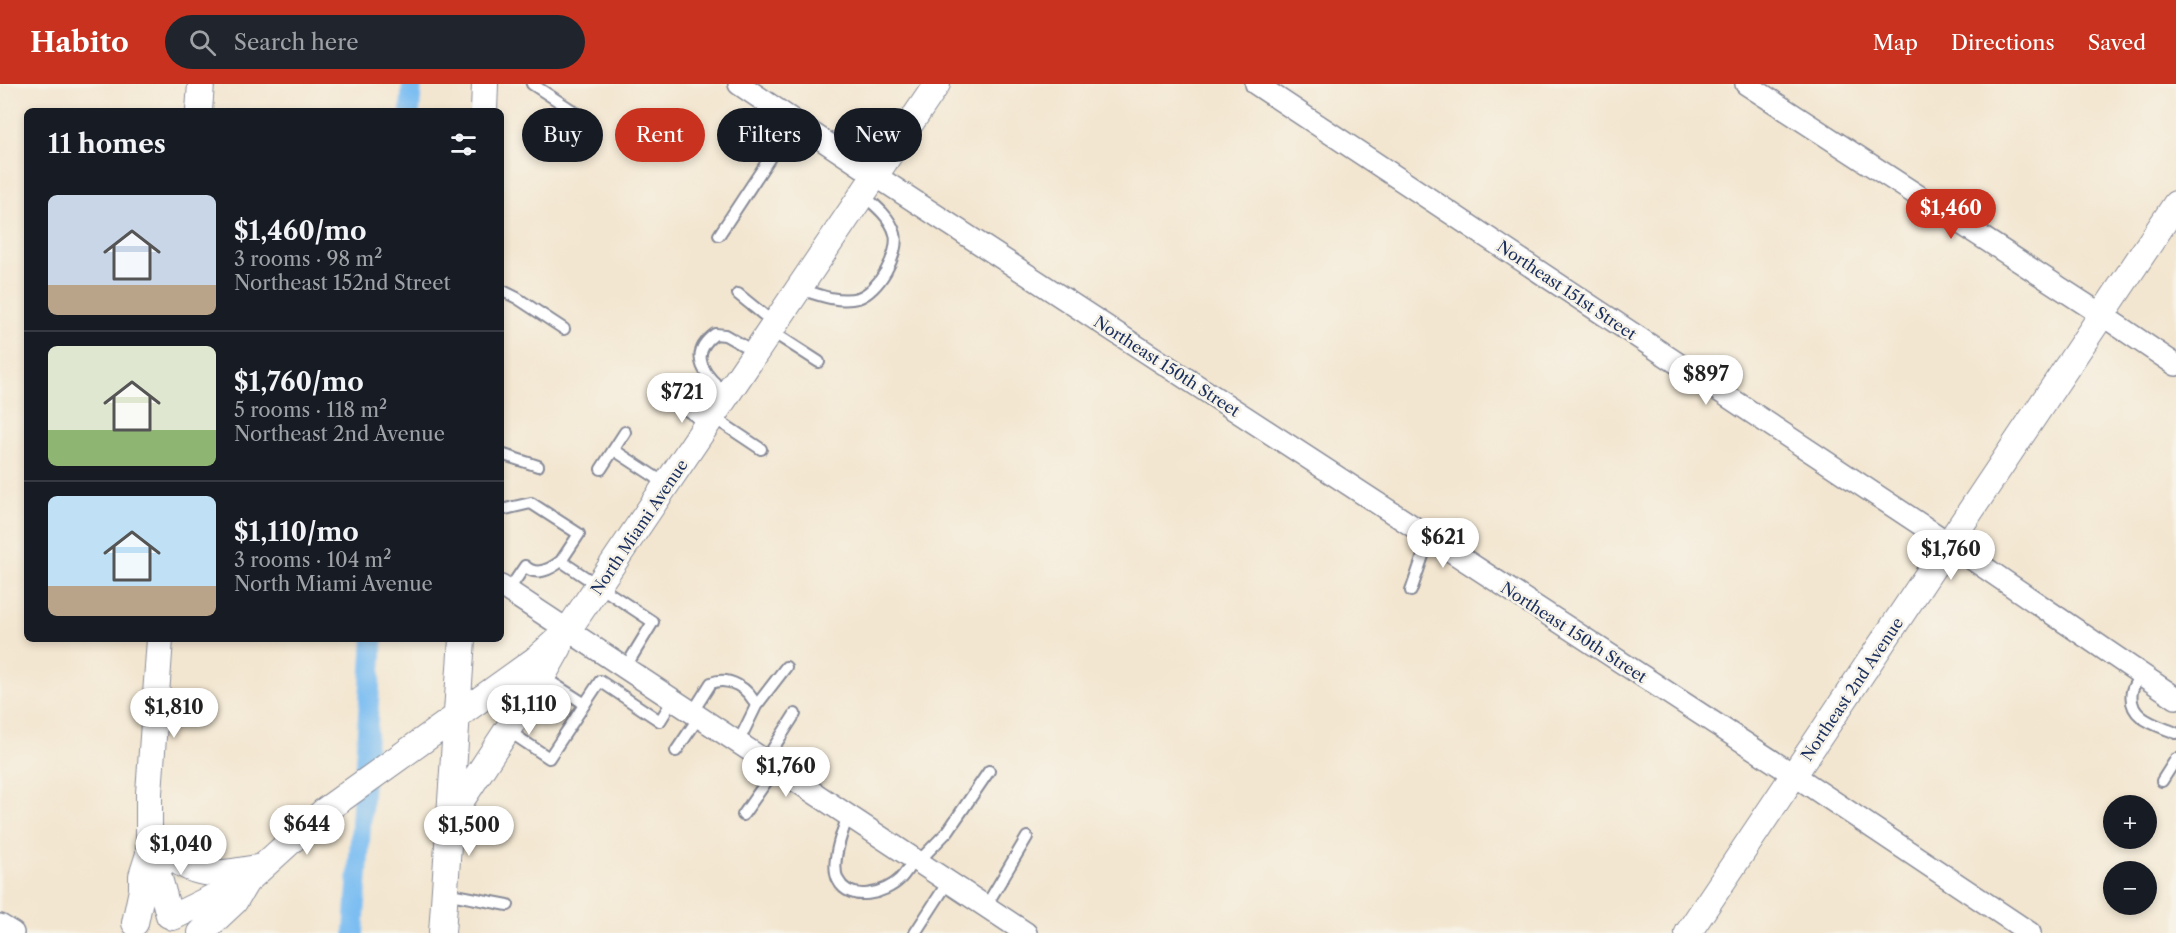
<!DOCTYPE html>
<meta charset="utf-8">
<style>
:root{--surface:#171b24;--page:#20242c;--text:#f1f3f6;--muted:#9ea1a6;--line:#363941;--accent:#c8321e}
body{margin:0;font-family:"Libre Caslon Text",serif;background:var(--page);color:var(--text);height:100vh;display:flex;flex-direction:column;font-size:22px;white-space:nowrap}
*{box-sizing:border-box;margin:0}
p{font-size:20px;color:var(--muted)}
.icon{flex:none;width:33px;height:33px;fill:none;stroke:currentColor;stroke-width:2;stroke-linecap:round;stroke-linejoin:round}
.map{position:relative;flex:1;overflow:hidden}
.panel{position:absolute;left:24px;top:24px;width:480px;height:534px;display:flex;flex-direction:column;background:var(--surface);border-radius:9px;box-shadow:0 3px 9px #0003}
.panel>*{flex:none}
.banner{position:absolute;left:522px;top:24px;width:570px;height:54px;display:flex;gap:12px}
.buttons{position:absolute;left:2103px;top:711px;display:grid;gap:12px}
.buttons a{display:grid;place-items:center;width:54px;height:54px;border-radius:50%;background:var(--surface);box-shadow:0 3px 9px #0003;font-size:30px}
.price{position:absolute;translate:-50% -51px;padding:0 14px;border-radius:21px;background:#fff;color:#222;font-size:20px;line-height:39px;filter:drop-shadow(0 2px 3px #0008)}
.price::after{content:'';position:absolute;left:50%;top:36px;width:18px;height:14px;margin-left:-9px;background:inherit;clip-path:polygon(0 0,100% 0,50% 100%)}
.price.active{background:var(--accent);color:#fff}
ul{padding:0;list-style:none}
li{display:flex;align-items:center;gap:18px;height:150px;padding:0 24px}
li+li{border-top:2px solid var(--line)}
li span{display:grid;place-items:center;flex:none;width:168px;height:120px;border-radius:9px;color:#555}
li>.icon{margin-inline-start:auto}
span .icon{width:72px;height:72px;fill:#fffc;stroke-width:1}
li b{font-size:26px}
h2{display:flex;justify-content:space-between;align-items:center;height:72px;padding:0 24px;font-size:26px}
.pill{padding:0 21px;border-radius:27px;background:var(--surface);box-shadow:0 3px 9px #0003;font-size:21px;line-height:54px}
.pill.active{background:var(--accent);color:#fff}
header{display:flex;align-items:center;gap:36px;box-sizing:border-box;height:84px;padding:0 30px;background:var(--accent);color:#fff}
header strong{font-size:28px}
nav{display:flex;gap:33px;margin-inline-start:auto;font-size:21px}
.search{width:420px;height:54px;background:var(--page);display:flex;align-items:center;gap:15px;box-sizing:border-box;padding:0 21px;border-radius:33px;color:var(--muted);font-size:22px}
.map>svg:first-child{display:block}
</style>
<header>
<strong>Habito</strong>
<div class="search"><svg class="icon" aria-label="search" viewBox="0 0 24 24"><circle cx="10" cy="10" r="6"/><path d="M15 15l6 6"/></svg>Search here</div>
<nav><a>Map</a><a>Directions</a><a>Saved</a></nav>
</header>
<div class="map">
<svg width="2176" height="849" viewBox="0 0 2176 849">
<rect width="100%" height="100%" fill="#f7f3e8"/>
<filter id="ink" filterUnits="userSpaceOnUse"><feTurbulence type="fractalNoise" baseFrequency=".0167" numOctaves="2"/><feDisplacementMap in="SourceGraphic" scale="12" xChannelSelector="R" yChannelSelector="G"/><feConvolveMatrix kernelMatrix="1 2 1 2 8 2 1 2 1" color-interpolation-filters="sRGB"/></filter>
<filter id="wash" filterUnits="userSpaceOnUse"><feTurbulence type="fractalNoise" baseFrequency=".008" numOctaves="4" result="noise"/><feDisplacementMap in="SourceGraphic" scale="24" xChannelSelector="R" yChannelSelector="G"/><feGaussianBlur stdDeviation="1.35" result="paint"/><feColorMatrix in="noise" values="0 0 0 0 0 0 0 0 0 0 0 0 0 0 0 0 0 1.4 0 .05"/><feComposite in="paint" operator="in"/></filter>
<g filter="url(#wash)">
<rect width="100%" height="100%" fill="#f3e6d0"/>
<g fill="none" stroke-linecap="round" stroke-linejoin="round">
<path stroke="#7cbef2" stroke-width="20" d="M410,27L412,0
M354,849L373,555"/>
</g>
</g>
<g filter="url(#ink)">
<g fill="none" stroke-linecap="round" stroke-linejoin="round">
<g stroke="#878a97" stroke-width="14">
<path id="service" d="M532,0L578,30
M719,151L794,37
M800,205C818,211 839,219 858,214C878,208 900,170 895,150C891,134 875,121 863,111
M501,206L517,214L564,245
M738,210L775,240
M771,247L819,278
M663,310L708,341
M728,310C706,294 686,271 715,250L725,251L755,268
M713,333L761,365
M614,366L666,400
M501,370L538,382
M601,385L625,348
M501,426L531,419L579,450L561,477L653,538L625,584
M508,507L525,482C536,493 551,485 561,477
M1411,507L1425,466L1432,455
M2140,590C2138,595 2133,602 2132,607C2127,635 2157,641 2176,649
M543,593L585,620
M756,622L786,583
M692,629L711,599C729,592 749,604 756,622L738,659
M507,646L549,674L600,597L660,637L673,616
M676,667L699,633
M765,677L795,630
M2162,697L2176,675
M743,731L776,684
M848,732C842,748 830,780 838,796C850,820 886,809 900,795C906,789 910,782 914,775
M918,778L948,747L989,687
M445,809L508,821
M986,822L1027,753
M915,849L948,798"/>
</g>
<g stroke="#878a97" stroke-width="24">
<path id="minor" d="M739,0L876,92L1794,691L2030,849
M1256,0L1950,460L2176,614
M1746,0L2102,231L2176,281
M501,502L1026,849
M0,841L13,849"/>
</g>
<g stroke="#878a97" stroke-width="28">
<path id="tertiary" d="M199,27L201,0
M484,27L485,0
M451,732L542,593L559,563
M149,755C193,793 205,794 262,783
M149,770L158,790L169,831
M173,833L238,801
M135,839L142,806V792L149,770V709L160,555
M201,849L234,818L246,798L323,728L535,576L568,546L937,0
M442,849L462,555
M1688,849L2176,120"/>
</g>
<use href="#service" stroke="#fff" stroke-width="10"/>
<use href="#minor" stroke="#fff" stroke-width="21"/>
<use href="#tertiary" stroke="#fff" stroke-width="26"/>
</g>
</g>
<g text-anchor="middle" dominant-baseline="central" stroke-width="5" stroke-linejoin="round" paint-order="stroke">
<g font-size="16" fill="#1b2f5e" stroke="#f7f3e8">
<text transform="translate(1567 206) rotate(34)">Northeast 151st Street</text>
<text transform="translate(1167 282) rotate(33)">Northeast 150th Street</text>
<text transform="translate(639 443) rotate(-56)">North Miami Avenue</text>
<text transform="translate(1574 548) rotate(33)">Northeast 150th Street</text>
<text transform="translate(1852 605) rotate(-56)">Northeast 2nd Avenue</text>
</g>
</g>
</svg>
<div class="buttons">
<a>+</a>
<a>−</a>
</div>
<b class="price active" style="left:1951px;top:156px">$1,460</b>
<b class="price" style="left:1706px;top:322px">$897</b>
<b class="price" style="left:682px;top:340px">$721</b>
<b class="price" style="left:1443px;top:485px">$621</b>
<b class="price" style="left:1951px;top:497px">$1,760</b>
<b class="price" style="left:529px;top:652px">$1,110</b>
<b class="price" style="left:174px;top:655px">$1,810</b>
<b class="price" style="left:786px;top:714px">$1,760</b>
<b class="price" style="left:307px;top:772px">$644</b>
<b class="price" style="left:469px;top:773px">$1,500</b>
<b class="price" style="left:181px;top:792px">$1,040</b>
<div class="banner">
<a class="pill">Buy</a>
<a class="pill active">Rent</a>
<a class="pill">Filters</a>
<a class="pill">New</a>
</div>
<section class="panel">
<h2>11 homes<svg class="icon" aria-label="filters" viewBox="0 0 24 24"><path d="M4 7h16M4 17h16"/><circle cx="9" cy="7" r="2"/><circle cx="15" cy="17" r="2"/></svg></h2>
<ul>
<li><span style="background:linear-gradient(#c9d6e8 75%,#b9a48a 0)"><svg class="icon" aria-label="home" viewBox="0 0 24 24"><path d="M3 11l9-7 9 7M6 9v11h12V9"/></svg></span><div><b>$1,460/mo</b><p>3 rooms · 98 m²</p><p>Northeast 152nd Street</p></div></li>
<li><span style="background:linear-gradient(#dfe7d0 70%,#8fb573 0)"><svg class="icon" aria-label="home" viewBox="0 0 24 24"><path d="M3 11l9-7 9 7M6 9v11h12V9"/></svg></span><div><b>$1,760/mo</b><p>5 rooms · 118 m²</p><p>Northeast 2nd Avenue</p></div></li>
<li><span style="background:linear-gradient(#bfe0f5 75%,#b9a48a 0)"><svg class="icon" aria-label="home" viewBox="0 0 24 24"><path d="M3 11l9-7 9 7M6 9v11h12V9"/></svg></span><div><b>$1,110/mo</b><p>3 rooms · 104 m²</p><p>North Miami Avenue</p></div></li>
</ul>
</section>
</div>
